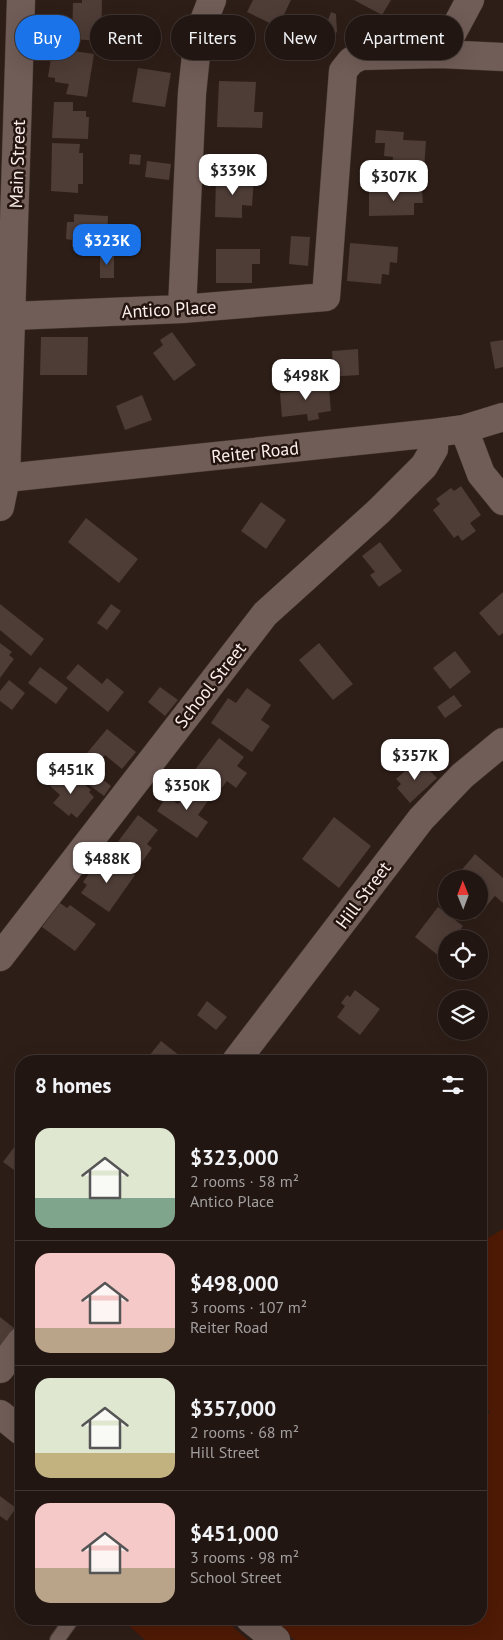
<!DOCTYPE html>
<meta charset="utf-8">
<style>
:root{--surface:#221612;--page:#2e2320;--text:#f1f3f6;--muted:#a29f9f;--line:#3f3532;--accent:#1a73e8}
body{margin:0;font-family:"PT Sans",sans-serif;background:var(--page);color:var(--text);height:100vh;display:flex;flex-direction:column;font-size:19px;white-space:nowrap}
*{box-sizing:border-box;margin:0}
p{font-size:16px;color:var(--muted)}
.icon{flex:none;width:28px;height:28px;fill:none;stroke:currentColor;stroke-width:2;stroke-linecap:round;stroke-linejoin:round}
.map{position:relative;flex:1;overflow:hidden}
.drawer{position:absolute;left:15px;top:1055px;width:472px;height:570px;display:flex;flex-direction:column;background:var(--surface);border-radius:20px;box-shadow:0 5px 20px #0002,0 0 0 1px var(--line)}
.drawer>*{flex:none}
.banner{position:absolute;left:15px;top:15px;width:474px;height:45px;display:flex;gap:10px}
.needle{width:32px;rotate:359deg}
.controls{position:absolute;left:438px;top:870px;display:grid;gap:10px}
.controls a{display:grid;place-items:center;width:50px;height:50px;border-radius:50%;background:var(--surface);box-shadow:0 5px 20px #0002,0 0 0 1px var(--line);font-size:25px}
.price{position:absolute;translate:-50% -42px;padding:0 11px;border-radius:10px;background:#fff;color:#222;font-size:16px;line-height:32px;filter:drop-shadow(0 1px 2px #0008)}
.price::after{content:'';position:absolute;left:50%;top:30px;width:15px;height:11px;margin-left:-8px;background:inherit;clip-path:polygon(0 0,100% 0,50% 100%)}
.price.current{background:var(--accent);color:#fff}
ul{padding:0;list-style:none}
li{display:flex;align-items:center;gap:15px;height:125px;padding:0 20px}
li+li{border-top:1px solid var(--line)}
li span{display:grid;place-items:center;flex:none;width:140px;height:100px;border-radius:15px;color:#555}
li>.icon{margin-inline-start:auto}
span .icon{width:60px;height:60px;fill:#fffc;stroke-width:1}
li b{font-size:21px}
h2{display:flex;justify-content:space-between;align-items:center;height:60px;padding:0 20px;font-size:21px}
.pill{padding:0 18px;border-radius:22px;background:var(--surface);box-shadow:0 5px 20px #0002,0 0 0 1px var(--line);font-size:18px;line-height:45px}
.pill.current{background:var(--accent);color:#fff}
.map>svg:first-child{display:block}
</style>
<div class="map">
<svg width="503" height="1640" viewBox="0 0 503 1640">
<rect width="100%" height="100%" fill="#2e1e18"/>
<path fill="#4f1a06" d="M503,1229V1640H295L270,1619H481V1420L490,1412L481,1401V1242Z
M121,1619H224L248,1640H145Z"/>
<path fill="#4e3c36" d="M82,0H102L101,41L72,39L73,3H82Z
M253,0H291L278,27L247,12Z
M354,0H391L382,15Z
M331,12L336,14L337,31L334,38L323,34Z
M60,49L94,54L87,97L66,94L69,84L55,82V78L48,77L52,52L59,53Z
M138,68L171,73L165,107L132,102Z
M219,81L256,82L254,112H263L262,128L217,127Z
M54,102H73V111H86V117H89L88,139L52,138Z
M376,130L404,132L403,140L426,141L424,170L392,168L393,157L384,156L385,143H375Z
M52,143L80,144L79,153H83V184H78V193L51,191Z
M130,154L141,155L140,165L129,164Z
M147,161L171,164L169,180L145,177Z
M216,176L254,178L252,206L242,205V218L215,217Z
M414,188V191H422L423,203H414V215L369,216V191H380V189Z
M74,214L108,216L107,248L72,247V240L66,239L67,222H74Z
M291,236L310,237L308,266L289,264Z
M350,243L398,247L397,263L390,262L389,275L382,274L381,284L347,281Z
M216,249H260V264H252V283H216Z
M114,254V278H100V255Z
M172,332L196,365L174,381L153,353L163,345L160,340Z
M41,337H88L87,375H40Z
M503,340V367L495,369L490,342Z
M358,349L359,375L326,377V366H333L332,351Z
M320,380L321,390L329,389L331,411L318,413L319,419L308,421L307,414L282,417L280,393L302,391L301,382Z
M142,395L152,420L125,430L116,406Z
M461,486L481,515L470,523L476,531L462,541L458,535L454,538L433,510L440,504L436,499L451,488L454,491Z
M261,502L286,520L266,549L241,531Z
M86,518L138,559L119,583L68,542Z
M380,542L402,571L379,587L370,575L375,572L362,556Z
M503,592V633L499,636L479,613Z
M0,604L44,639L31,656L0,630Z
M111,604L121,611L107,630L97,623Z
M0,643L12,652L9,655L14,659L0,678Z
M319,643L353,684L333,700L299,660Z
M455,651L471,672L450,689L433,668Z
M78,664L102,684L107,678L124,692L108,712L66,678Z
M40,667L68,688L56,704L28,683Z
M9,680L25,693L12,710L0,701V691Z
M160,687L178,700L165,716L148,702Z
M247,688L271,705L261,720L270,726L252,752L211,723L228,698L236,703Z
M454,695L462,706L445,718L437,707Z
M107,729L136,752L122,769L105,755L99,763L87,753Z
M219,738L244,757L237,766L247,773L236,788L227,781L219,791L194,771Z
M421,762L437,778L410,803L397,788L401,784L396,779L414,763L417,766Z
M61,772L71,780L74,776L91,790L89,792L94,797L77,818L71,813L69,816L53,803L60,795L50,786Z
M96,774L111,786L104,796L88,784Z
M190,785L210,798L198,815L208,822L197,838L157,811L167,796L178,804Z
M138,815L158,830L147,844L152,848L139,866L114,847Z
M334,817L371,846L339,888L302,859Z
M475,854L503,878V903L495,896L475,919L466,911H479V879L455,878Z
M109,857L135,875L109,912L81,893L87,885L83,882L93,868L98,872Z
M60,903L67,908L70,905L96,924L75,951L42,927Z
M438,907L463,926L453,939H446V947L439,956L415,937Z
M355,990L380,1009L360,1035L337,1017L345,1006L341,1003L347,995L350,997Z
M207,1001L227,1017L216,1030L197,1015Z
M161,1041L185,1060L184,1061H145Z
M21,1138V1175L3,1162Z
M0,1317L14,1328L0,1346Z
M0,1496L16,1508L7,1521L0,1516Z"/>
<g fill="none" stroke-linecap="round" stroke-linejoin="round">
<g stroke="#483a37" stroke-width="16">
<path id="service" d="M57,1640L72,1619"/>
</g>
<g stroke="#483a37" stroke-width="29">
<path id="minor" d="M441,54L503,57
M182,309L192,93L198,36L212,0
M12,316L182,309L326,297L343,71L351,61L361,56L441,54L470,0
M464,429L481,474L503,501
M6,478L434,433L464,429L503,417
M0,957L265,614L379,511L424,466L434,449V433
M236,1061L421,819L462,776L503,742
M0,1369L21,1341
M0,1414L21,1431
M250,1619L276,1640"/>
</g>
<g stroke="#483a37" stroke-width="29">
<path id="tertiary" d="M0,507L6,478L21,0"/>
</g>
<use href="#service" stroke="#715d57" stroke-width="14"/>
<use href="#minor" stroke="#715d57" stroke-width="28"/>
<use href="#tertiary" stroke="#715d57" stroke-width="28"/>
</g>
<g text-anchor="middle" dominant-baseline="central" stroke-width="5" stroke-linejoin="round" paint-order="stroke">
<g font-size="18" fill="#faeeeb" stroke="#24140f">
<text transform="translate(17 164) rotate(-88)">Main Street</text>
<text transform="translate(169 309) rotate(-3)">Antico Place</text>
<text transform="translate(255 452) rotate(-6)">Reiter Road</text>
<text transform="translate(210 685) rotate(-52)">School Street</text>
<text transform="translate(363 895) rotate(-53)">Hill Street</text>
</g>
</g>
</svg>
<div class="controls">
<a><svg class="needle" viewBox="-14 -14 28 28"><path d="M0-13l5 13h-10z" fill="#e53935"/><path d="M0 13l5-13h-10z" fill="#a29f9f"/></svg></a>
<a><svg class="icon" aria-label="locate" viewBox="0 0 24 24"><circle cx="12" cy="12" r="6"/><path d="M12 2v4M12 18v4M2 12h4M18 12h4"/></svg></a>
<a><svg class="icon" aria-label="layers" viewBox="0 0 24 24"><path d="M12 4l9 5-9 5-9-5zM3 14l9 5 9-5"/></svg></a>
</div>
<b class="price" style="left:233px;top:196px">$339K</b>
<b class="price" style="left:394px;top:202px">$307K</b>
<b class="price current" style="left:107px;top:266px">$323K</b>
<b class="price" style="left:306px;top:401px">$498K</b>
<b class="price" style="left:415px;top:781px">$357K</b>
<b class="price" style="left:71px;top:795px">$451K</b>
<b class="price" style="left:187px;top:811px">$350K</b>
<b class="price" style="left:107px;top:884px">$488K</b>
<div class="banner">
<a class="pill current">Buy</a>
<a class="pill">Rent</a>
<a class="pill">Filters</a>
<a class="pill">New</a>
<a class="pill">Apartment</a>
</div>
<section class="drawer">
<h2>8 homes<svg class="icon" aria-label="filters" viewBox="0 0 24 24"><path d="M4 7h16M4 17h16"/><circle cx="9" cy="7" r="2"/><circle cx="15" cy="17" r="2"/></svg></h2>
<ul>
<li><span style="background:linear-gradient(#dfe7d0 70%,#7fa58c 0)"><svg class="icon" aria-label="home" viewBox="0 0 24 24"><path d="M3 11l9-7 9 7M6 9v11h12V9"/></svg></span><div><b>$323,000</b><p>2 rooms · 58 m²</p><p>Antico Place</p></div></li>
<li><span style="background:linear-gradient(#f6c9c9 75%,#b9a48a 0)"><svg class="icon" aria-label="home" viewBox="0 0 24 24"><path d="M3 11l9-7 9 7M6 9v11h12V9"/></svg></span><div><b>$498,000</b><p>3 rooms · 107 m²</p><p>Reiter Road</p></div></li>
<li><span style="background:linear-gradient(#dfe7d0 75%,#c2b280 0)"><svg class="icon" aria-label="home" viewBox="0 0 24 24"><path d="M3 11l9-7 9 7M6 9v11h12V9"/></svg></span><div><b>$357,000</b><p>2 rooms · 68 m²</p><p>Hill Street</p></div></li>
<li><span style="background:linear-gradient(#f6c9c9 65%,#b9a48a 0)"><svg class="icon" aria-label="home" viewBox="0 0 24 24"><path d="M3 11l9-7 9 7M6 9v11h12V9"/></svg></span><div><b>$451,000</b><p>3 rooms · 98 m²</p><p>School Street</p></div></li>
</ul>
</section>
</div>
